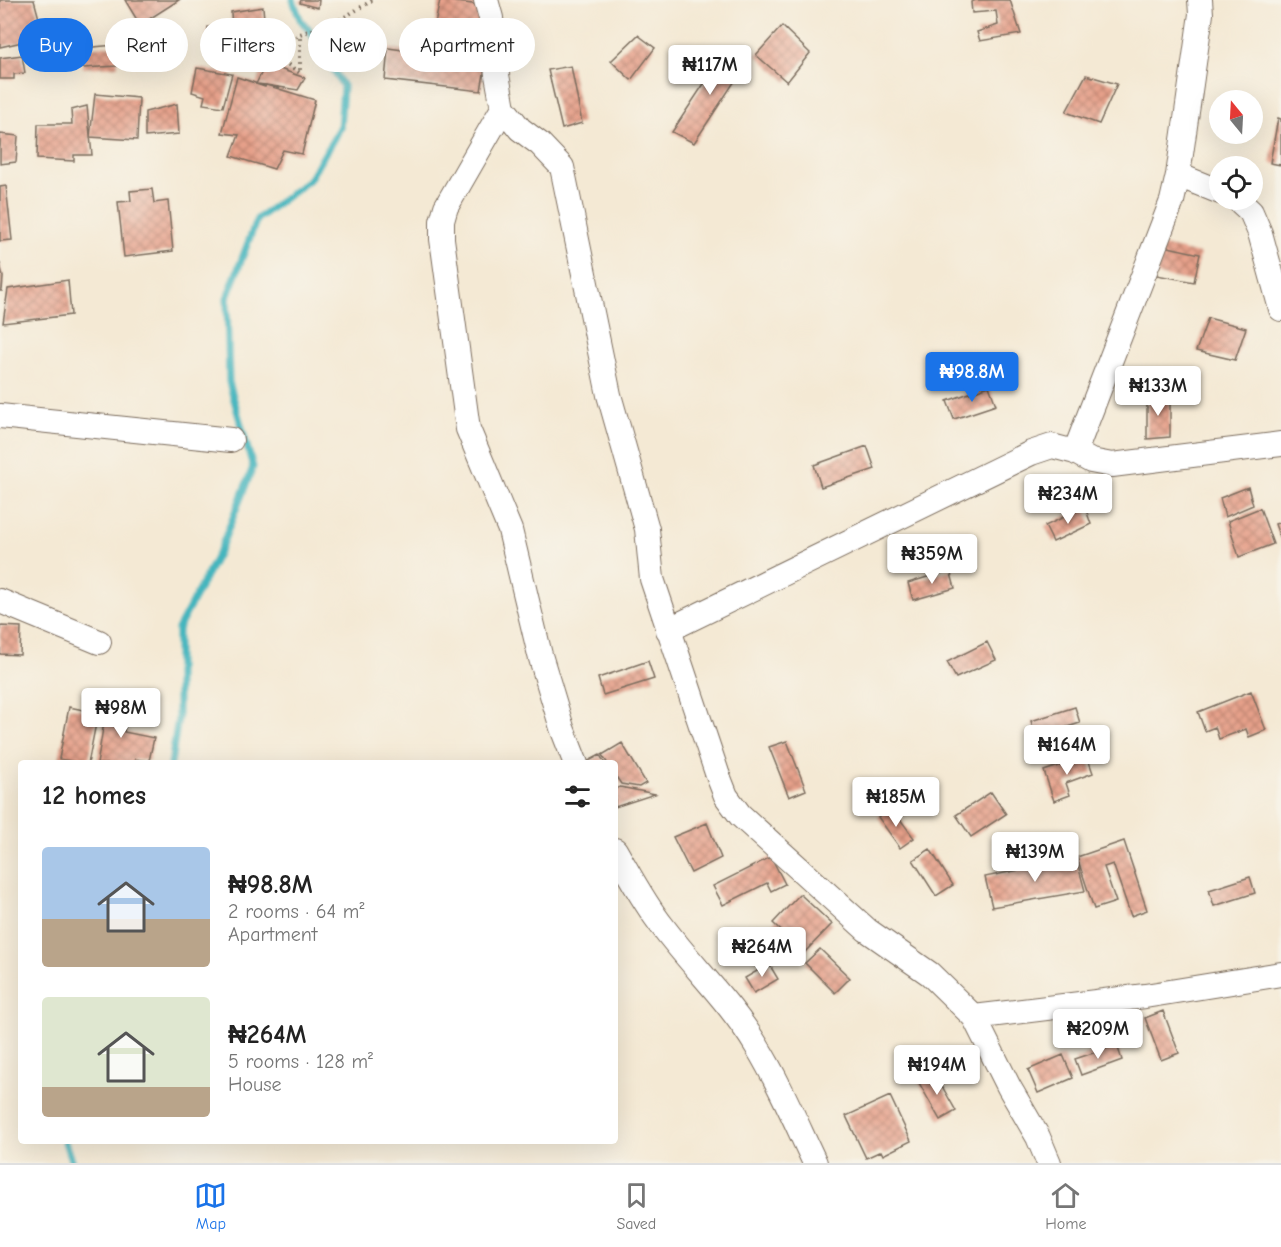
<!DOCTYPE html>
<meta charset="utf-8">
<style>
:root{--surface:#fff;--page:#f6f6f6;--text:#222;--muted:#767676;--line:#e0e0e0;--accent:#1a73e8}
body{margin:0;font-family:"Comic Neue",sans-serif;background:var(--page);color:var(--text);height:100vh;display:flex;flex-direction:column;font-size:22px;white-space:nowrap}
*{box-sizing:border-box;margin:0}
p{font-size:20px;color:var(--muted)}
.icon{flex:none;width:33px;height:33px;fill:none;stroke:currentColor;stroke-width:2;stroke-linecap:round;stroke-linejoin:round}
.map{position:relative;flex:1;overflow:hidden}
.details{position:absolute;left:18px;top:760px;width:600px;height:384px;display:flex;flex-direction:column;background:var(--surface);border-radius:6px;box-shadow:0 6px 24px #0002}
.details>*{flex:none}
.hud{position:absolute;left:18px;top:18px;width:600px;height:54px;display:flex;gap:12px}
.needle{width:39px;rotate:342deg}
.fabs{position:absolute;left:1209px;top:90px;display:grid;gap:12px}
.fabs a{display:grid;place-items:center;width:54px;height:54px;border-radius:50%;background:var(--surface);box-shadow:0 6px 24px #0002;font-size:30px}
.price{position:absolute;translate:-50% -51px;padding:0 14px;border-radius:6px;background:#fff;color:#222;font-size:20px;line-height:39px;filter:drop-shadow(0 2px 3px #0008)}
.price::after{content:'';position:absolute;left:50%;top:36px;width:18px;height:14px;margin-left:-9px;background:inherit;clip-path:polygon(0 0,100% 0,50% 100%)}
.price.active{background:var(--accent);color:#fff}
ul{padding:0;list-style:none}
li{display:flex;align-items:center;gap:18px;height:150px;padding:0 24px}
li span{display:grid;place-items:center;flex:none;width:168px;height:120px;border-radius:6px;color:#555}
li>.icon{margin-inline-start:auto}
span .icon{width:72px;height:72px;fill:#fffc;stroke-width:1}
li b{font-size:26px}
h2{display:flex;justify-content:space-between;align-items:center;height:72px;padding:0 24px;font-size:26px}
.chip{padding:0 21px;border-radius:27px;background:var(--surface);box-shadow:0 6px 24px #0002;font-size:21px;line-height:54px}
.chip.active{background:var(--accent);color:#fff}
.tabs{display:flex;justify-content:space-around;align-items:center;height:84px;border-top:2px solid var(--line);background:var(--surface);font-size:16px;color:var(--muted)}
.tabs a{display:grid;justify-items:center;gap:3px}
.tabs .active{color:var(--accent)}
.map>svg:first-child{display:block}
</style>
<div class="map">
<svg width="1281" height="1163" viewBox="0 0 1281 1163">
<defs>
<pattern id="building-cross-hatch" width="8" height="8" patternUnits="userSpaceOnUse" patternTransform="scale(1.5)"><rect width="8" height="8" fill="#e6a08a"/><path d="M0 0l8 8M0 8l8-8" fill="none" stroke="#bc8370"/></pattern>
</defs>
<rect width="100%" height="100%" fill="#f7f3e8"/>
<filter id="ink" filterUnits="userSpaceOnUse"><feTurbulence type="fractalNoise" baseFrequency=".0167" numOctaves="2"/><feDisplacementMap in="SourceGraphic" scale="12" xChannelSelector="R" yChannelSelector="G"/><feConvolveMatrix kernelMatrix="1 2 1 2 8 2 1 2 1" color-interpolation-filters="sRGB"/></filter>
<filter id="wash" filterUnits="userSpaceOnUse"><feTurbulence type="fractalNoise" baseFrequency=".008" numOctaves="4" result="noise"/><feDisplacementMap in="SourceGraphic" scale="24" xChannelSelector="R" yChannelSelector="G"/><feGaussianBlur stdDeviation="1.35" result="paint"/><feColorMatrix in="noise" values="0 0 0 0 0 0 0 0 0 0 0 0 0 0 0 0 0 1.4 0 .05"/><feComposite in="paint" operator="in"/></filter>
<g filter="url(#wash)">
<rect width="100%" height="100%" fill="#f4e9d4"/>
<g fill="none" stroke-linecap="round" stroke-linejoin="round">
<path stroke="#45b5be" stroke-width="7" d="M171,764L178,718V629L220,550L253,467L229,382L227,298L257,219L309,180L340,128L343,86L309,30L300,19L293,0
M65,1142L72,1163"/>
</g>
<g id="blocks">
<path fill="url(#building-cross-hatch)" d="M0,0H34L44,37L0,47Z
M125,0H179L140,25Z
M301,0H319L318,8L300,3Z
M440,0L481,5V33L435,24Z
M976,0H1010L1021,34L980,41L977,32L998,25L996,11L972,13L971,2Z
M263,7L265,31H260V51L207,40L208,27L232,29L231,12Z
M782,26L810,53L787,82L756,55Z
M638,35L655,48L631,80L611,61Z
M115,45L118,66L83,68V48Z
M388,48L486,61L481,91L385,80Z
M727,49L748,61L694,143L672,132Z
M22,55L25,73L14,74V79H0V58Z
M266,64L305,78L298,90L266,85L315,100L302,154L283,150L274,169L231,156L239,135L222,133L237,77L255,83L256,84L265,87L266,85L256,84Z
M571,66L582,123L562,129L548,70Z
M197,68L232,74L223,107L203,104L205,96L192,92Z
M1086,75L1117,84L1099,124L1066,112Z
M95,94L139,98L137,140L90,137Z
M177,104L179,134L145,137V112Z
M87,106L92,155H74V161L37,159L38,124H72L71,110Z
M1278,118L1281,119V165L1270,163Z
M0,134L18,136L16,162L0,164Z
M6,186L12,240L0,241V187Z
M152,189L154,203L168,201L173,251L124,257L118,202L131,201L130,191Z
M1159,245L1200,254L1194,282L1151,274Z
M0,263L3,277L2,291H0Z
M68,280L71,315L3,323L8,289Z
M1208,318L1246,328L1235,360L1196,351Z
M989,386L996,405L954,419L947,401Z
M1147,395H1170V437L1147,439Z
M867,446L875,469L821,487L814,465Z
M1248,487L1253,505L1225,517L1220,498Z
M1085,507L1091,524L1053,542L1045,526Z
M1260,508L1273,544L1239,557L1228,521Z
M1281,522V541L1275,524Z
M950,570L955,588L913,600L908,583Z
M0,626L21,627L20,655L0,654Z
M987,642L996,660L956,678L947,662Z
M648,661L654,679L603,695L598,678Z
M1251,691L1266,730L1249,737L1246,729L1219,739L1215,727L1205,731L1198,712Z
M108,699L129,703L124,732L154,738L149,761L135,759L134,764H97Z
M69,707L98,713L88,764L59,759Z
M1075,707L1080,723L1036,737L1031,721Z
M787,741L806,790L789,797L769,747Z
M622,743L646,783L639,787L621,784L615,775V764H608L602,755Z
M600,755L605,764H583Z
M1087,756L1093,773L1066,783L1070,795L1054,801L1044,771Z
M620,787L655,794L615,807V789Z
M991,792L1006,814L971,837L956,815Z
M891,807L914,838L900,848L878,817Z
M707,823L721,858L691,873L673,837Z
M1124,841L1147,910L1131,916L1113,864L1104,867L1116,902L1094,909L1077,857Z
M930,849L953,885L936,896L913,860Z
M771,857L785,884L771,891L767,883L723,905L713,886Z
M1076,858L1085,891L992,907L985,877Z
M1250,877L1255,893L1214,906L1209,890Z
M800,894L832,924L804,953L773,923Z
M820,949L850,978L835,993L805,963Z
M769,964L778,979L754,993L745,978Z
M1163,1011L1179,1053L1161,1060L1145,1018Z
M1117,1045L1122,1060L1081,1075L1075,1059Z
M1063,1055L1073,1078L1038,1093L1028,1070Z
M934,1072L956,1111L940,1120L918,1081Z
M890,1096L911,1141L883,1155L881,1151L866,1158L846,1116Z"/>
</g>
</g>
<g filter="url(#ink)">
<use href="#blocks" fill-opacity="0" stroke="#7c6d5e" stroke-width="1.5"/>
<g fill="none" stroke-linecap="round" stroke-linejoin="round">
<g stroke="#7c6d5e" stroke-width="26">
<path id="minor" d="M486,0L491,18L497,75L503,108L520,129L540,144L562,167L609,395L647,529L652,579L717,773L726,796L740,815L867,930L930,974L974,1017L1009,1087L1038,1137L1049,1163
M503,108L446,207L442,221V239L468,429L510,530L540,655L562,728L576,764
M1178,175L1220,192
M1238,200L1251,212L1260,233L1281,309
M0,416L231,440
M1075,452L1172,201L1178,175L1201,14L1200,0
M0,601L99,642
M668,630L1031,453L1052,446L1075,452L1091,461L1112,465L1281,444
M615,850C630,876 644,903 663,927C693,967 730,1002 756,1045C779,1082 796,1123 815,1163
M974,1017L1145,996L1281,974"/>
</g>
<path stroke="#7c6d5e" stroke-width="4" stroke-dasharray="1.5 4.5" stroke-linecap="butt" d="M278,53L299,34
M259,61L278,53L287,64L300,73V34L336,22L373,0"/>
<use href="#minor" stroke="#fff" stroke-width="24"/>
</g>
</g>
</svg>
<div class="fabs">
<a><svg class="needle" viewBox="-14 -14 28 28"><path d="M0-13l5 13h-10z" fill="#e53935"/><path d="M0 13l5-13h-10z" fill="#767676"/></svg></a>
<a><svg class="icon" aria-label="locate" viewBox="0 0 24 24"><circle cx="12" cy="12" r="6"/><path d="M12 2v4M12 18v4M2 12h4M18 12h4"/></svg></a>
</div>
<b class="price" style="left:710px;top:96px">₦117M</b>
<b class="price active" style="left:972px;top:403px">₦98.8M</b>
<b class="price" style="left:1158px;top:417px">₦133M</b>
<b class="price" style="left:1068px;top:525px">₦234M</b>
<b class="price" style="left:932px;top:585px">₦359M</b>
<b class="price" style="left:121px;top:739px">₦98M</b>
<b class="price" style="left:1067px;top:776px">₦164M</b>
<b class="price" style="left:896px;top:828px">₦185M</b>
<b class="price" style="left:1035px;top:883px">₦139M</b>
<b class="price" style="left:762px;top:978px">₦264M</b>
<b class="price" style="left:1098px;top:1060px">₦209M</b>
<b class="price" style="left:937px;top:1096px">₦194M</b>
<div class="hud">
<a class="chip active">Buy</a>
<a class="chip">Rent</a>
<a class="chip">Filters</a>
<a class="chip">New</a>
<a class="chip">Apartment</a>
</div>
<section class="details">
<h2>12 homes<svg class="icon" aria-label="filters" viewBox="0 0 24 24"><path d="M4 7h16M4 17h16"/><circle cx="9" cy="7" r="2"/><circle cx="15" cy="17" r="2"/></svg></h2>
<ul>
<li><span style="background:linear-gradient(#a9c7e8 60%,#b9a48a 0)"><svg class="icon" aria-label="home" viewBox="0 0 24 24"><path d="M3 11l9-7 9 7M6 9v11h12V9"/></svg></span><div><b>₦98.8M</b><p>2 rooms · 64 m²</p><p>Apartment</p></div></li>
<li><span style="background:linear-gradient(#dfe7d0 75%,#b9a48a 0)"><svg class="icon" aria-label="home" viewBox="0 0 24 24"><path d="M3 11l9-7 9 7M6 9v11h12V9"/></svg></span><div><b>₦264M</b><p>5 rooms · 128 m²</p><p>House</p></div></li>
</ul>
</section>
</div>
<nav class="tabs">
<a class="active"><svg class="icon" aria-label="map" viewBox="0 0 24 24"><path d="M3 6l6-2 6 2 6-2v14l-6 2-6-2-6 2zM9 4v14M15 6v14"/></svg>Map</a>
<a><svg class="icon" aria-label="saved" viewBox="0 0 24 24"><path d="M7 4h10v16l-5-4-5 4z"/></svg>Saved</a>
<a><svg class="icon" aria-label="home" viewBox="0 0 24 24"><path d="M3 11l9-7 9 7M6 9v11h12V9"/></svg>Home</a>
</nav>
